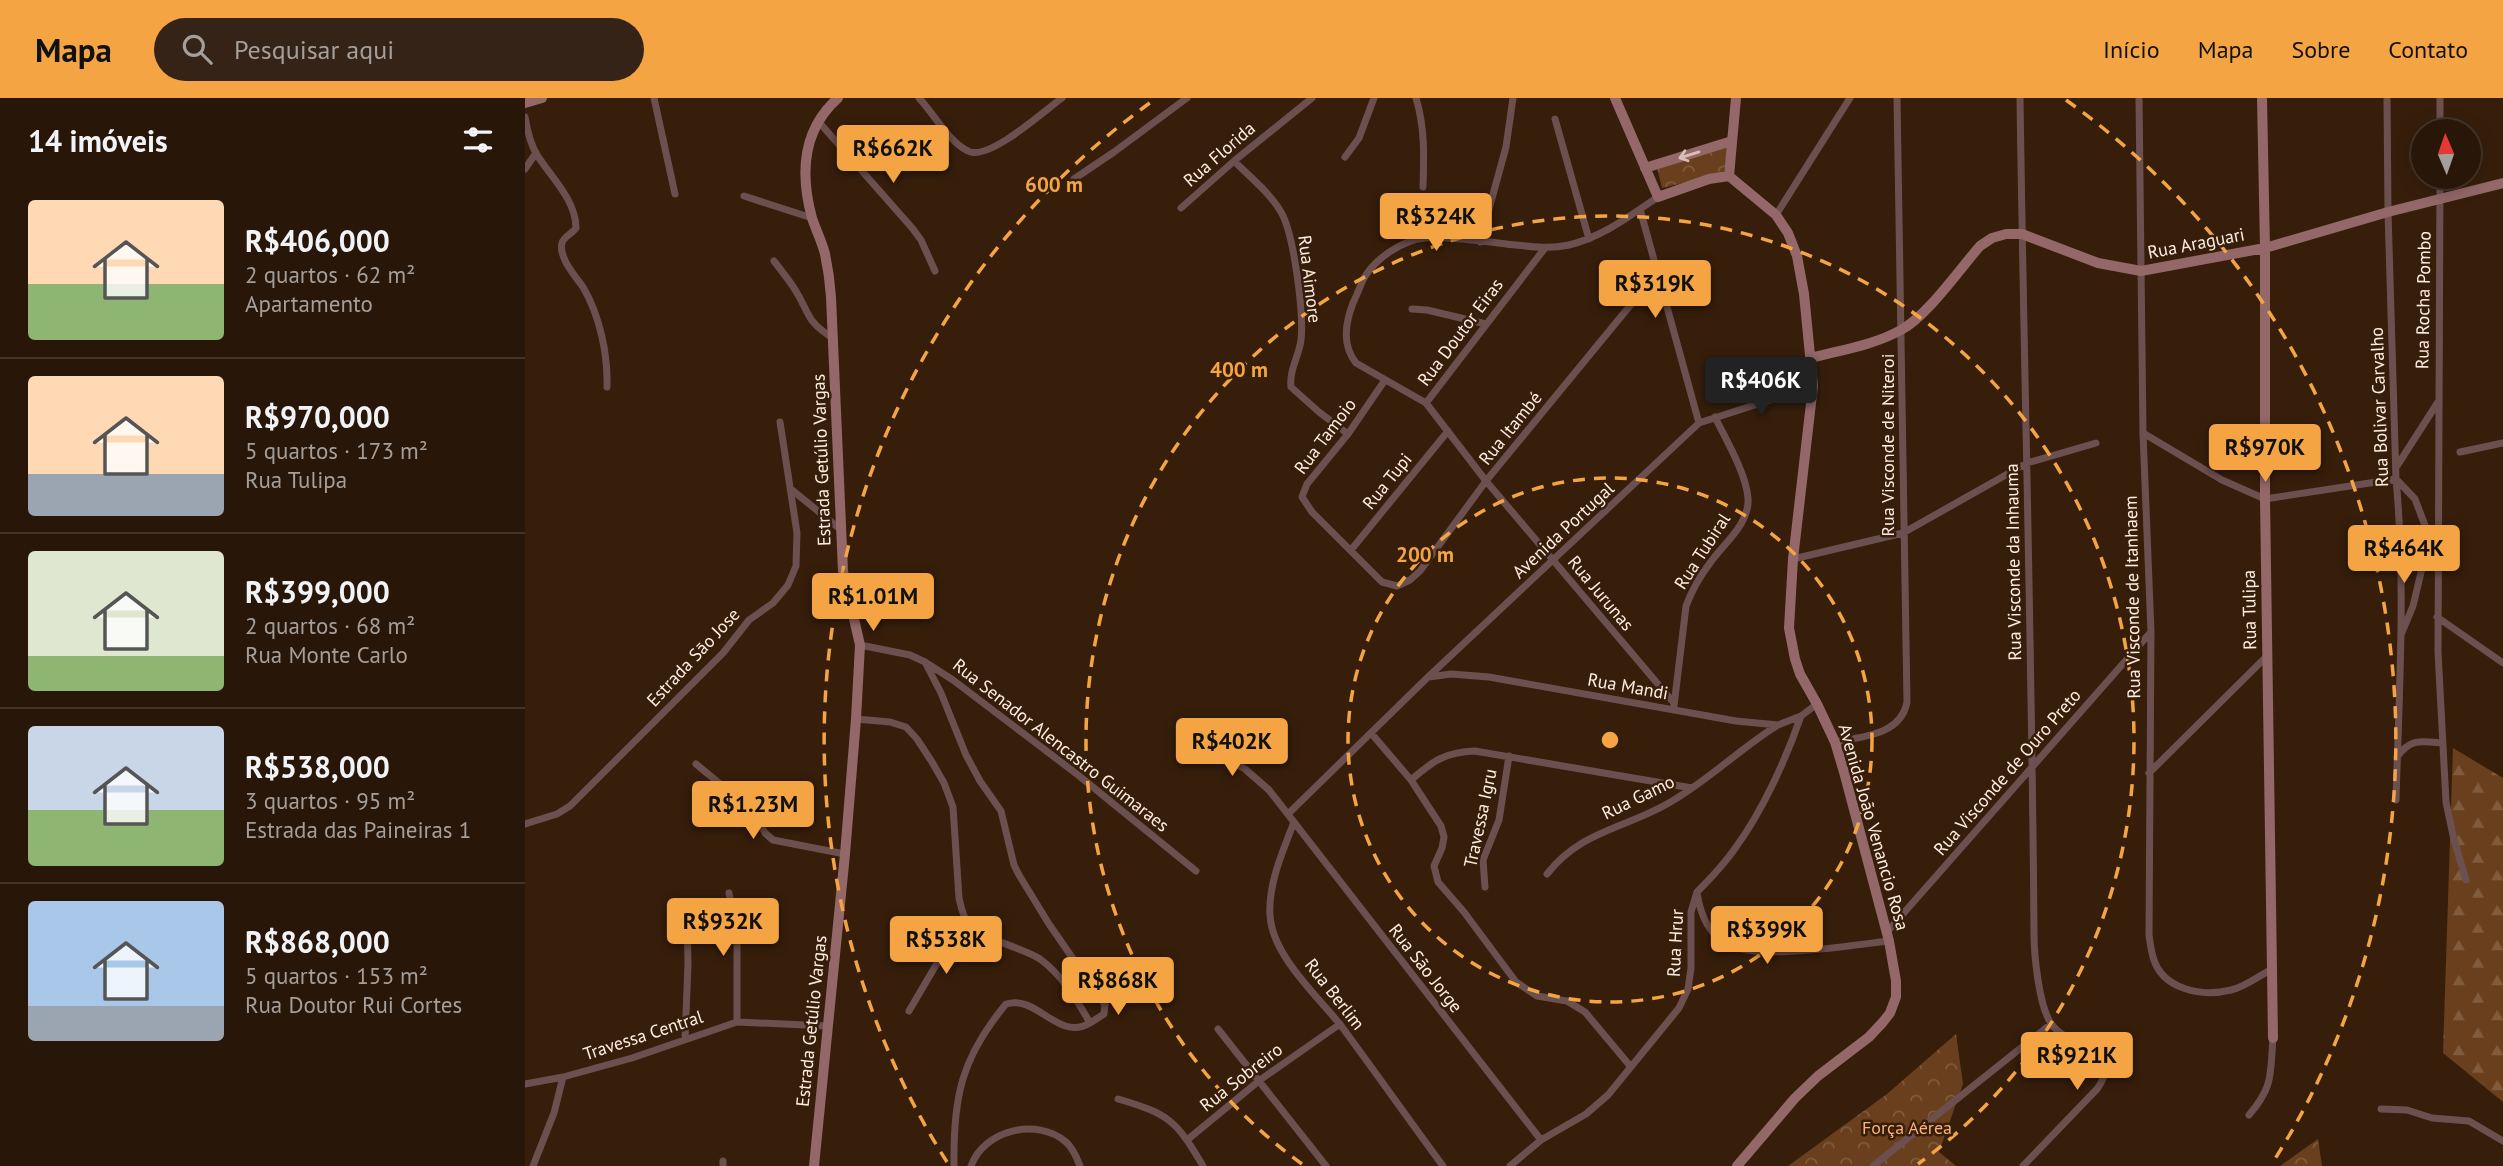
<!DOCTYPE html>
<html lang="pt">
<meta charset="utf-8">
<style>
:root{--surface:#281608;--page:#342316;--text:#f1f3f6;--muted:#a59f9c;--line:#443529;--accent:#f4a443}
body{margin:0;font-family:"PT Sans",sans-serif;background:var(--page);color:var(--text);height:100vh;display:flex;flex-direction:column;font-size:26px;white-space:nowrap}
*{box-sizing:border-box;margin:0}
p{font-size:23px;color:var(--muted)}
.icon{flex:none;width:38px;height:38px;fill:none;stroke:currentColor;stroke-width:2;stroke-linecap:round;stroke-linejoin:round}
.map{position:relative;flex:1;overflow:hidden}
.side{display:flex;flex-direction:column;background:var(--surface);width:525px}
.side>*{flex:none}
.needle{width:46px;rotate:358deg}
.fabs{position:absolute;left:1886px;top:21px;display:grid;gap:14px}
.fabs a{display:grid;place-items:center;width:70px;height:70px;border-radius:50%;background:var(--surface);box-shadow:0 4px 18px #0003,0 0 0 2px var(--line);font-size:35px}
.price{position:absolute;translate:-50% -60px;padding:0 16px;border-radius:7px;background:var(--accent);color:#111;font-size:23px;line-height:46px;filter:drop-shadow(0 2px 4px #0008)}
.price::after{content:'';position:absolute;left:50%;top:42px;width:21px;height:16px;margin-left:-10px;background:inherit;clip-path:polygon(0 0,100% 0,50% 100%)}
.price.current{background:#222;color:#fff}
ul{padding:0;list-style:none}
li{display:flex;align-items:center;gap:21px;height:175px;padding:0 28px}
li+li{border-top:2px solid var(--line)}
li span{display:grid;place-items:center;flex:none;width:196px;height:140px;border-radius:7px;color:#555}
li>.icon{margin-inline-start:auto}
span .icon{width:84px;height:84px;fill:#fffc;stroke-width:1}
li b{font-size:30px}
h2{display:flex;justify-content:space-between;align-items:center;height:84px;padding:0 28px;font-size:30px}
header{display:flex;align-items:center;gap:42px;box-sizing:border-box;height:98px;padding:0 35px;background:var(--accent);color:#111}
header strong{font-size:33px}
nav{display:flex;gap:38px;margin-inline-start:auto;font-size:24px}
.search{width:490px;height:63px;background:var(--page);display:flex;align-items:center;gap:18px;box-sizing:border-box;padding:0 24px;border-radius:38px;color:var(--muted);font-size:26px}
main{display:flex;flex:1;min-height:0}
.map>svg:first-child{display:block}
</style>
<header>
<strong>Mapa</strong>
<div class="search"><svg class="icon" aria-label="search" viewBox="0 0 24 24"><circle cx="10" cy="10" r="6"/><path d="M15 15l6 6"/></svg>Pesquisar aqui</div>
<nav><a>Início</a><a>Mapa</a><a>Sobre</a><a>Contato</a></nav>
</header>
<main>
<section class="side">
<h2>14 imóveis<svg class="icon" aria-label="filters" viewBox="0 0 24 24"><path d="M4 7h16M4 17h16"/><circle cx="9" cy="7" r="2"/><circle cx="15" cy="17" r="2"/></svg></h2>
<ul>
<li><span style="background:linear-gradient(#ffd9b3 60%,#8fb573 0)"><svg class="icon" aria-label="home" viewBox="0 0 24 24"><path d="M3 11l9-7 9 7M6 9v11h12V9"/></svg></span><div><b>R$406,000</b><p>2 quartos · 62 m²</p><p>Apartamento</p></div></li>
<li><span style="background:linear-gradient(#ffd9b3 70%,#9aa5b1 0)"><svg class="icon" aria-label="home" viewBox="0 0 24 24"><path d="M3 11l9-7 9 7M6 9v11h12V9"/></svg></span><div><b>R$970,000</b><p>5 quartos · 173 m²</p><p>Rua Tulipa</p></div></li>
<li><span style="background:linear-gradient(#dfe7d0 75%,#8fb573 0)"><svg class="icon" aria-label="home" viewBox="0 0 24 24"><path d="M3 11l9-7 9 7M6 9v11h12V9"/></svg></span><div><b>R$399,000</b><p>2 quartos · 68 m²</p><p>Rua Monte Carlo</p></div></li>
<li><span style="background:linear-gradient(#c9d6e8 60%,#8fb573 0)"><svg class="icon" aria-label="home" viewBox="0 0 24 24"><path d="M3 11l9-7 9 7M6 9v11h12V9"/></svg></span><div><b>R$538,000</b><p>3 quartos · 95 m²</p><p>Estrada das Paineiras 1</p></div></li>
<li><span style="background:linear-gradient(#a9c7e8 75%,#9aa5b1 0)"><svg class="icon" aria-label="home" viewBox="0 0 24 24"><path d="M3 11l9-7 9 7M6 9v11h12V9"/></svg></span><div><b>R$868,000</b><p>5 quartos · 153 m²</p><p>Rua Doutor Rui Cortes</p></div></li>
</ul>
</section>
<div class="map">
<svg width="1978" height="1068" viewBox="0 0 1978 1068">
<defs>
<pattern id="forest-firs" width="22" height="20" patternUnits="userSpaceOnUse" patternTransform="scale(1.75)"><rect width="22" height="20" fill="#693f1d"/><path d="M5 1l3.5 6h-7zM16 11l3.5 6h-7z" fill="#805b3e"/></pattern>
<pattern id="park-crowns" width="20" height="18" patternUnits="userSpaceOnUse" patternTransform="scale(1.75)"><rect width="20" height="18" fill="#693f1d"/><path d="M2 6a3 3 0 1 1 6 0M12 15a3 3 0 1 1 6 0" fill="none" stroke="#805b3e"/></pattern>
</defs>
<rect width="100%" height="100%" fill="#361e0b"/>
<path fill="url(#forest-firs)" d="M1928,650L1978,680V1004L1918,955Z"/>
<path fill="url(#park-crowns)" d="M1202,50L1199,75L1137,90L1132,70Z
M1431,936L1438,986L1414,1054L1431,1068H1263L1362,996Z
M1793,1041L1797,1068H1755Z"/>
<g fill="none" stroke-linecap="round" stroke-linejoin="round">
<path stroke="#6c5050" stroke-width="7" d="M129,0L150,96
M394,0C409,16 423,43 443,53C463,64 519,13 537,0
M891,0C900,30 899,58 898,89
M1495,0C1499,278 1507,556 1509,835C1509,857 1514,910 1527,927C1545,951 1601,951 1572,991L1498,1068
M1614,0L1618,335L1626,534L1624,837C1625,844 1626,852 1628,859C1637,892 1677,899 1706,892C1720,889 1733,878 1746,872
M1862,0L1863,114L1871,381C1881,487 1874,595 1871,702
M1915,0V33
M0,19C2,31 6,47 12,57C26,79 51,102 51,130C48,135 38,139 37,145C33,159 51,179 58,189C75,218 83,257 82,289
M1030,21L1064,141
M293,23L388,131L396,142L410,173
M820,59L834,40L849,0
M709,63C725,79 745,95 756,114C769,136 779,216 776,242C774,258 764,272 766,289L794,314L823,336
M0,71L11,55
M1915,79L1913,554L1921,704L1929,742L1941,782
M549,81L589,54L662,0
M219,98L287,120
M1133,99C1105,118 1077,139 1044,147C1026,151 1008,149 991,147C963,144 926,138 900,140C877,142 850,161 839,180C835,188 832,197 828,205C820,226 817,247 831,265L901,305L961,383L1149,605
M656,110L709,63L787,0
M1115,111L1174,325
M1251,117L1325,0
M955,144L981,49L988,0
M249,163C256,172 263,181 269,190C286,216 279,222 309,241
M887,211L902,212L961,226
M860,282L823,336L782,386L777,399L787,414L857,484L872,488L885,482L895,473L961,383L1131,176
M901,305L1020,150
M1618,335L1697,382L1740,401L1871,381L1890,401L1910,454
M1935,354L1978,345
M1872,368L1913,304
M267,392L315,431
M826,452L923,333
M1268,461L1378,435L1502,365L1571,345
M1912,519L1978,565
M1876,537L1888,508L1904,441
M335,547L385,557L400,564L428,582L553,677L671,773
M400,564L416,595L441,657L455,683L476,713L489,767L494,777L524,826L580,907L579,916L565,925
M904,579L926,576L964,579L1211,623L1253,627L1276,618L1292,606
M1149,608L1161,508C1167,492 1175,478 1185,465C1198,446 1225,426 1223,400C1221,375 1201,342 1190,319
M331,621L365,624L381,629L392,641L407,664L419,685L428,709L434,800C436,810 439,822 446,830C453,839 499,850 515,861C537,877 552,902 565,925C533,944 512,896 481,906C436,960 428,1000 429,1068
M846,635L886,682L916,728L919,739L917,750L909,768L913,784L939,814L991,884L1012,898L1042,903L1060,914L1106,969
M656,637L720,671L744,692L1016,1042
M1310,644C1337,639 1376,637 1382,604L1372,0
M1872,659C1885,640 1896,643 1917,645
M171,666L229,714L240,735L248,742L320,756
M1624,675L1742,558
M886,682C908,663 920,654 950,653L1167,690
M764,715L903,579L1174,325L1288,288
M769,724C758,753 743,786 745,817C747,858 793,898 817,929C851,975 884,1022 918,1068
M0,726L32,716L45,708L198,555L224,522L248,505L263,487L271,468L272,435L255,324
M1022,776C1056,733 1098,731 1142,706C1182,684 1214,651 1253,627
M960,789L958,762L974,722L984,658
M204,795L212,840V924
M1172,795C1175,814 1182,834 1200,845C1231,864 1326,847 1364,843
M1362,834L1625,535
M384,913L418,855L446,831
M693,931L801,1068
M160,941L163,866L162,812
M0,986L38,979L107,960L212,924L302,928
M593,1001C644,1016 651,1022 678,1068
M1856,1011L1882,1012L1907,1020L1944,1023L1978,1043
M1724,1017C1749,988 1745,976 1748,940
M662,1042L735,982L815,926
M198,1063V1068
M8,1068L29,1015L38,979
M446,1068C459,1032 512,1019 541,1044C548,1050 552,1060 555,1068
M985,1068L1016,1042L1061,1016L1083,997L1154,910L1163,891L1166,870V814L1172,794C1186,780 1200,765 1211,749C1238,712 1261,661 1276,618
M1348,1068L1526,926"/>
<path stroke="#946869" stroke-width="10" d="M1090,0L1133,99L1184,81L1204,78
M1737,0L1740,150V401L1748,940
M0,5L17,0
M1120,70L1207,43
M1204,78L1251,117L1263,135L1272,158L1279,196L1288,288L1268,461L1264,530L1270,561L1275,576L1292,606L1310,644L1319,674L1364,843L1371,883V899L1365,915L1358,924L1344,939L1293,978L1270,1000L1212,1068
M1204,78L1211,0
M1286,260C1316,252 1349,247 1376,232C1402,218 1434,172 1455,148L1467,140L1481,136H1497L1573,165L1616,173L1740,150L1863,114L1978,85
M289,1068L320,756L331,621L335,547L318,473L306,199C305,185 303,170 300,156C297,144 291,132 287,120C275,76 277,32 313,0"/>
</g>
<defs><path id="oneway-shaft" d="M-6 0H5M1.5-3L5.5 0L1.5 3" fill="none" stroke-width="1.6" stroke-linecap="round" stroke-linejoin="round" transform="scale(1.75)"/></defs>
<use stroke="#dabfb8" href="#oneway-shaft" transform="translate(1164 57) rotate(163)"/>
<g fill="none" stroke="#f4a443" stroke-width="3.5" stroke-dasharray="12 9">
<circle cx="1085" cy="642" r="262"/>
<path d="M777 1066A524 524 0 1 1 1393 1066"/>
<path d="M422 1064A786 786 0 0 1 629 2M1541 2A786 786 0 0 1 1748 1064"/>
</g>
<g text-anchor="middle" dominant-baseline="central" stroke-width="5" stroke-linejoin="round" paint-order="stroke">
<g font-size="18" fill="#ffeee2" stroke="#361e0b">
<text transform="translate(694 56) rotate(-41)">Rua Florida</text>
<text transform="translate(1671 145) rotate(-11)">Rua Araguari</text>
<text transform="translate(785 181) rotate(83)">Rua Aimore</text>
<text transform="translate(1898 202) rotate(-89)">Rua Rocha Pombo</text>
<text transform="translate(935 234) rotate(-53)">Rua Doutor Eiras</text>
<text transform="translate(1854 309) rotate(-92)">Rua Bolivar Carvalho</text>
<text transform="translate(985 330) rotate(-51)">Rua Itambé</text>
<text transform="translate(800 338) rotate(-53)">Rua Tamoio</text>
<text transform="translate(1362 347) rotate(-90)">Rua Visconde de Niteroi</text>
<text transform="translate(296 362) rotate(-92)">Estrada Getúlio Vargas</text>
<text transform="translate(862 383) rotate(-51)">Rua Tupi</text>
<text transform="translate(1038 432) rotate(-43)">Avenida Portugal</text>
<text transform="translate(1177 453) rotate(-57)">Rua Tubiral</text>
<text transform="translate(1488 464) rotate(-91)">Rua Visconde da Inhauma</text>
<text transform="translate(1076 495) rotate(50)">Rua Jurunas</text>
<text transform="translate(1607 499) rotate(-91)">Rua Visconde de Itanhaem</text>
<text transform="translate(1724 512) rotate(-91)">Rua Tulipa</text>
<text transform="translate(168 559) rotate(-47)">Estrada Sāo Jose</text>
<text transform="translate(1103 588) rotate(10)">Rua Mandi</text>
<text transform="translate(536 647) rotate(38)">Rua Senador Alencastro Guimaraes</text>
<text transform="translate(1482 674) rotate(-49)">Rua Visconde de Ouro Preto</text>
<text transform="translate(1113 699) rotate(-26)">Rua Gamo</text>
<text transform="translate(955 720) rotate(-78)">Travessa Igru</text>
<text transform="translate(1349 729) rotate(74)">Avenida João Venancio Rosa</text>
<text transform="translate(1150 845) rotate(-87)">Rua Hrur</text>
<text transform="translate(901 870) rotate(52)">Rua São Jorge</text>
<text transform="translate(810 896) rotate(52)">Rua Berlim</text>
<text transform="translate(286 923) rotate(-84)">Estrada Getúlio Vargas</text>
<text transform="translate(118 937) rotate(-18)">Travessa Central</text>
<text transform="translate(716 979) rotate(-38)">Rua Sobreiro</text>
</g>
<g font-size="18" fill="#fdb27a" stroke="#361e0b">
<text x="1382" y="1029">Força Aérea</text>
</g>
</g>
<circle cx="1085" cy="642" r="10" fill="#f4a443" stroke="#361e0b" stroke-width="3.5"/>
<g font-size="21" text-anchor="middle" font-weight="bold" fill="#f4a443" stroke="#361e0b" stroke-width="5" stroke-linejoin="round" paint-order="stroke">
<text x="529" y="94">600 m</text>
<text x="714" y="279">400 m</text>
<text x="900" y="464">200 m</text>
</g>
</svg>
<div class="fabs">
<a><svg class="needle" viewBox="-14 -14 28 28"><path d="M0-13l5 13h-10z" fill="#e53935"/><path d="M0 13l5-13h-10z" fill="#a59f9c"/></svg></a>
</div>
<b class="price" style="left:368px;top:87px">R$662K</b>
<b class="price" style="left:911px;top:155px">R$324K</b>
<b class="price" style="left:1130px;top:222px">R$319K</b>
<b class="price current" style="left:1236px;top:319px">R$406K</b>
<b class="price" style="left:1740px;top:386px">R$970K</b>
<b class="price" style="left:1879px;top:487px">R$464K</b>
<b class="price" style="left:348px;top:535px">R$1.01M</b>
<b class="price" style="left:707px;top:680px">R$402K</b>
<b class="price" style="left:228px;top:743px">R$1.23M</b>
<b class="price" style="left:198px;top:860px">R$932K</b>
<b class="price" style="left:1242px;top:868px">R$399K</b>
<b class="price" style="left:421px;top:878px">R$538K</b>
<b class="price" style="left:593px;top:919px">R$868K</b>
<b class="price" style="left:1552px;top:994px">R$921K</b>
</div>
</main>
